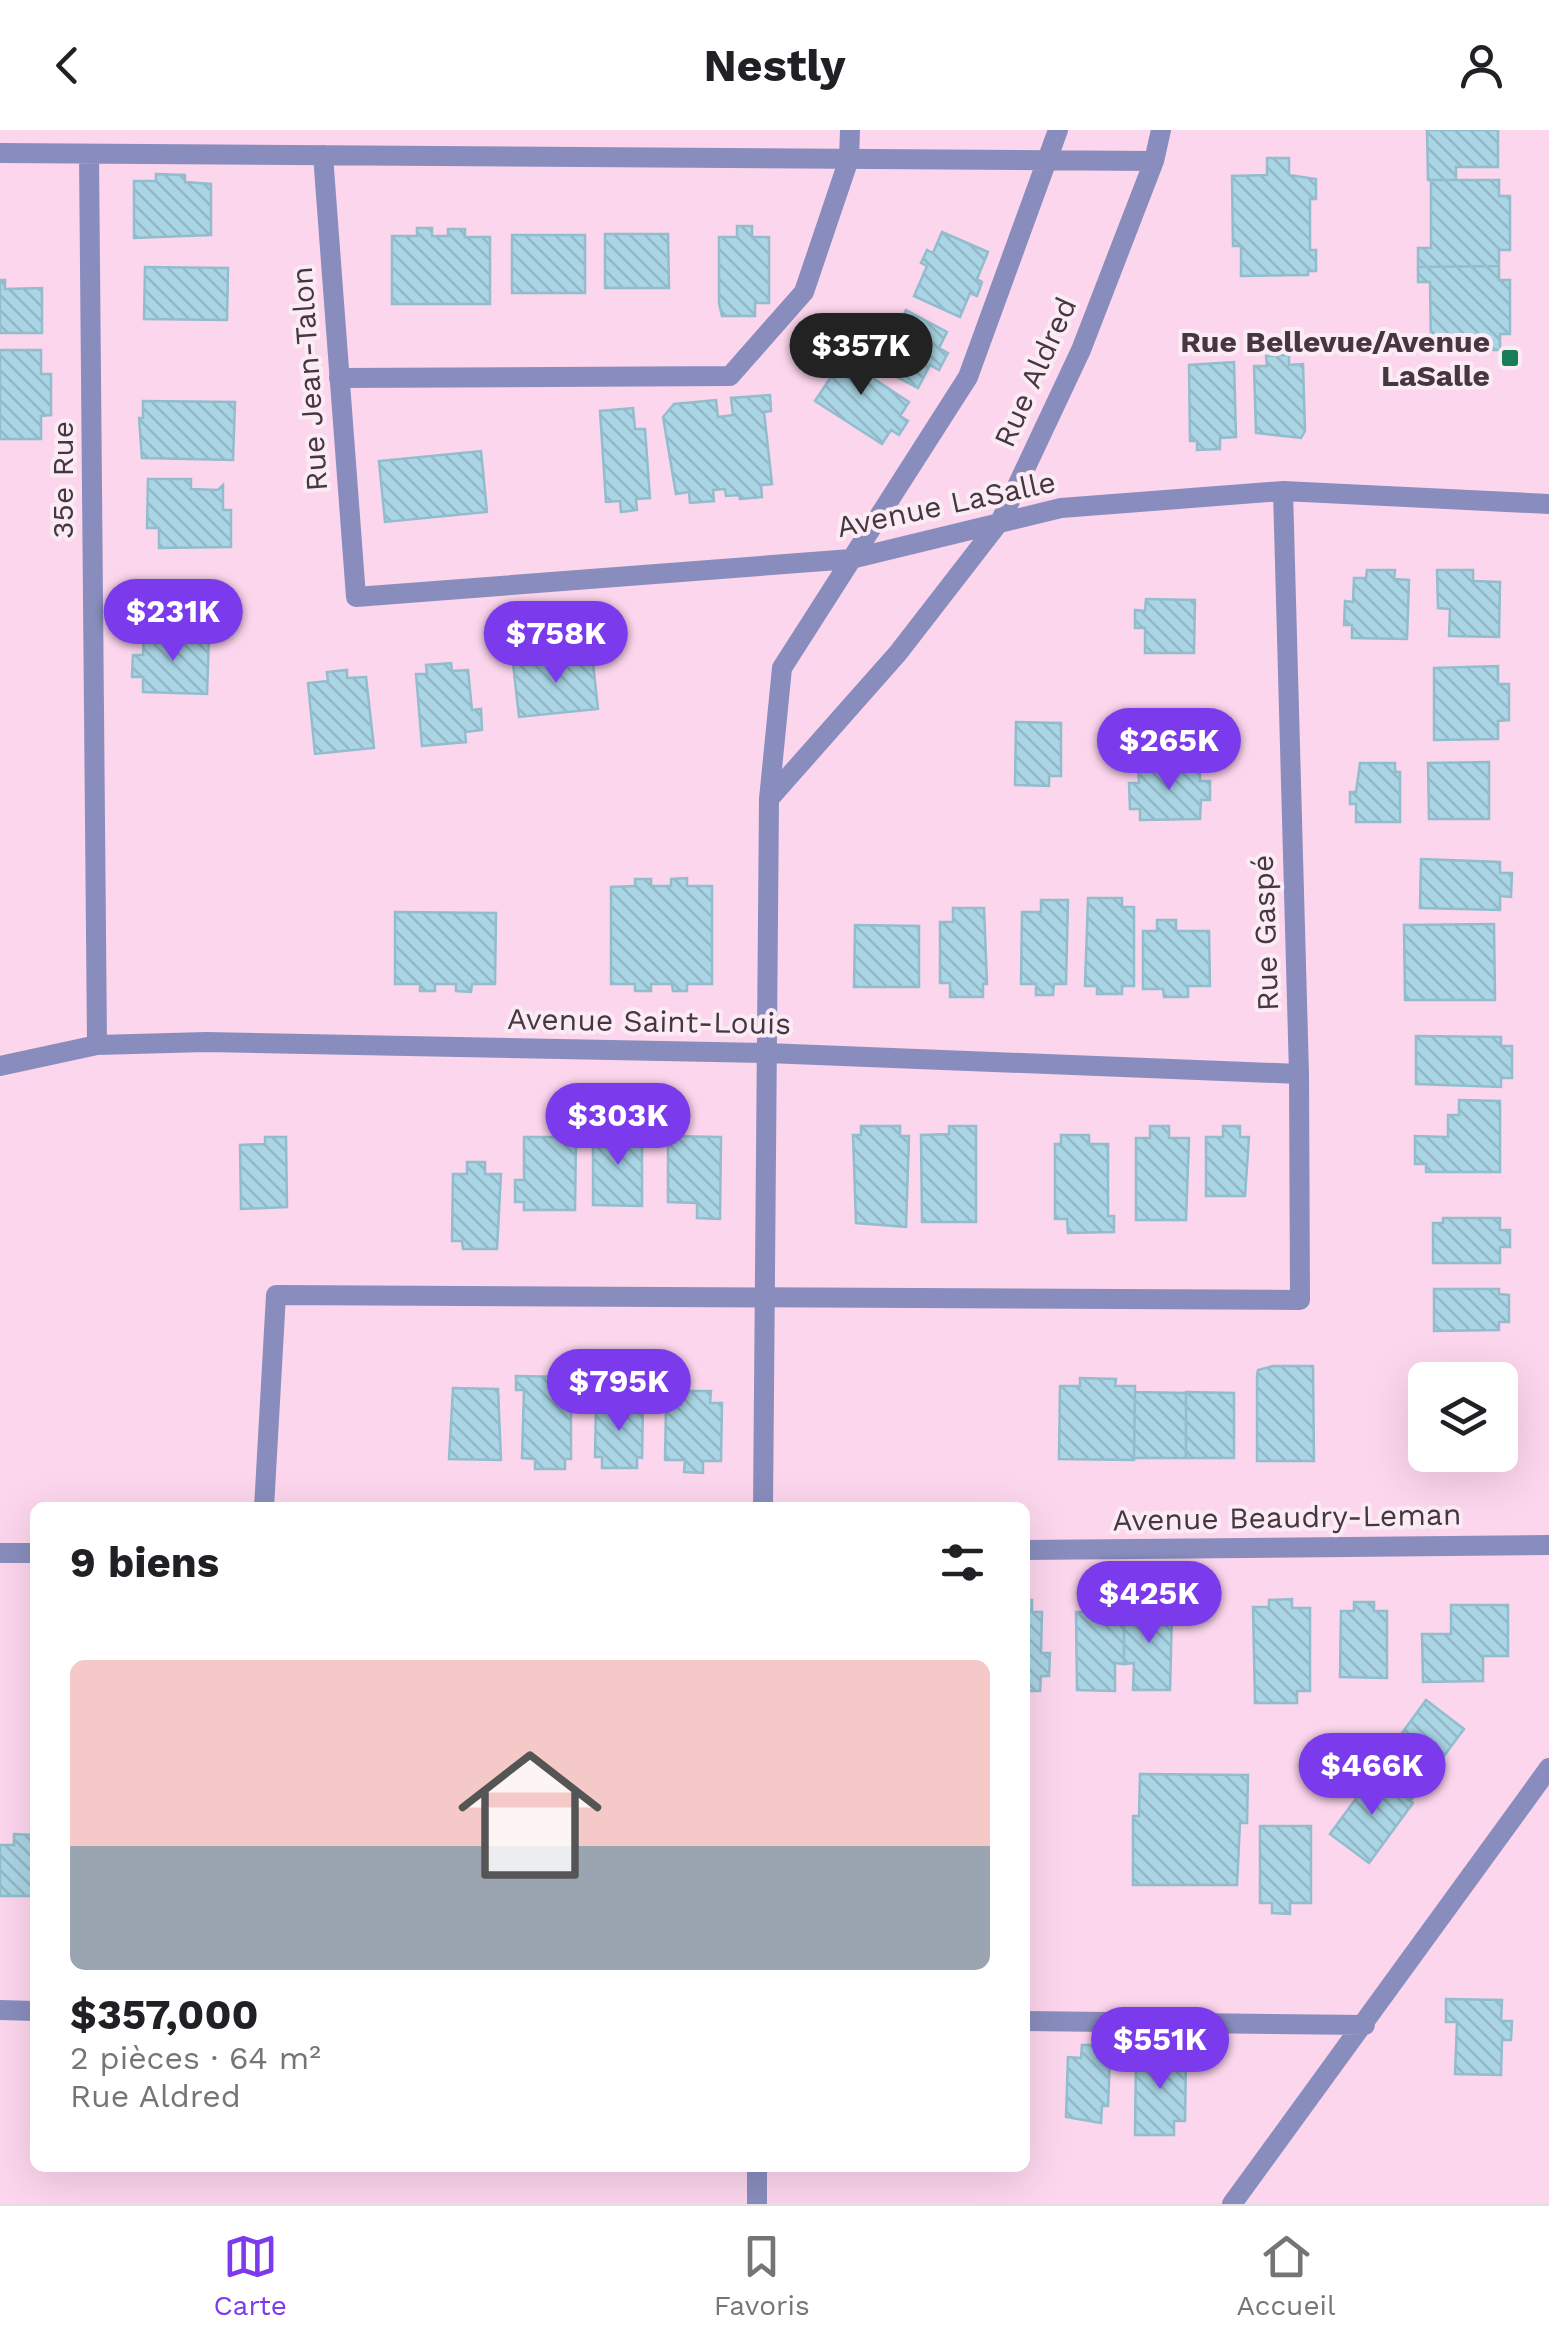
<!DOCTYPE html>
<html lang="fr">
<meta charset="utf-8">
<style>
:root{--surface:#fff;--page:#f6f6f6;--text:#202124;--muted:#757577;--line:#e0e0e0;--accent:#7c3aed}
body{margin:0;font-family:"Work Sans",sans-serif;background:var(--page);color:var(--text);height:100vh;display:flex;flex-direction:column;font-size:38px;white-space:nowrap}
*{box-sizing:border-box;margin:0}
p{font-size:32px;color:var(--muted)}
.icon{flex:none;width:55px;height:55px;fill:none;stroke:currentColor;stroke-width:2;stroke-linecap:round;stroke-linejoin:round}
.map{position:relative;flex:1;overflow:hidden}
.side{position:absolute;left:30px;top:1372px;width:1000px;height:670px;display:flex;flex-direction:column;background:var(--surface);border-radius:15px;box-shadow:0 10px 40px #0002}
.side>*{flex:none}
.tools{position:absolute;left:1408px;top:1232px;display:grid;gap:20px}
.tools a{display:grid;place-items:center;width:110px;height:110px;border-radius:15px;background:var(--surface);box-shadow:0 10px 40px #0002;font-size:50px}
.price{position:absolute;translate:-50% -85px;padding:0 22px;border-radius:35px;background:var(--accent);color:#fff;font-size:32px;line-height:65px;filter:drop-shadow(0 2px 5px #0008)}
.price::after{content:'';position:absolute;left:50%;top:60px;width:30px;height:22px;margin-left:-15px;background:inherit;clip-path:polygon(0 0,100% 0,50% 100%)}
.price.current{background:#222;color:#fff}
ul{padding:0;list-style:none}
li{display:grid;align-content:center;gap:20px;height:530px;padding:0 40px}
li span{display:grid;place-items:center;height:310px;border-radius:15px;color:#555}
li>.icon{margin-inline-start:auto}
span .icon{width:180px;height:180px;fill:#fffc;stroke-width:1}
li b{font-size:42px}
h2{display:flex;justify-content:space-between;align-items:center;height:120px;padding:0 40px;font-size:42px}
header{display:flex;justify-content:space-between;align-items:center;height:130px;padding:0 40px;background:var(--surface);font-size:45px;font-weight:700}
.dock{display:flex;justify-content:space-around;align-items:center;height:140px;border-top:2px solid var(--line);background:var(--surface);font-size:28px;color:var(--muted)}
.dock a{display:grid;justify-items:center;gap:5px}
.dock .current{color:var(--accent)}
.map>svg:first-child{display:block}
</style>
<header><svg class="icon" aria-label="back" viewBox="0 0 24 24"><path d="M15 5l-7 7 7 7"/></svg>Nestly<svg class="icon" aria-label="person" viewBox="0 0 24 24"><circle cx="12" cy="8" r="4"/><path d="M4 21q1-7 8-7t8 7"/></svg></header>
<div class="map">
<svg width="1549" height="2074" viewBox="0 0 1549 2074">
<defs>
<pattern id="building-back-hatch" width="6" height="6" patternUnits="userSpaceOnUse" patternTransform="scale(2.5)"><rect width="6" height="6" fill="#a9d5e5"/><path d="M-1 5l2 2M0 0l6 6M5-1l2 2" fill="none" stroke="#93b7c6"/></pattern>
</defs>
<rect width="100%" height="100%" fill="#fcd6ed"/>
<path fill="url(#building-back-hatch)" stroke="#91bdcc" stroke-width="2.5" d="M1427,0H1498V37H1456V50H1428Z
M1267,28H1289V45L1316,49V69H1310V120H1316V141H1308V145L1241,146V116H1233L1232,46L1267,45Z
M156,44L185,45V52L211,54V105L134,108V51H156Z
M1431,50H1499V66H1510V120H1499V136L1418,137V118H1431Z
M737,96H752V107H769V173H755V186H722L719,173V107H737Z
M417,98H432V106H448V99H465V107H490V174H392V106H417Z
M942,102L988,122L977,149L982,152L977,166L970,163L960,187L914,166L927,136L921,133L927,120L933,123Z
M605,104H668L669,158H605Z
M512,105H585V163H512Z
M1499,136V150H1510V204H1500V220H1431L1430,152H1418V137Z
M145,137L228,138L227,190L144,189Z
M0,150H5V159L42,158V203H0Z
M906,180L947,202L939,218L948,223L939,240L930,235L918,258L876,236L888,215L878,210L889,188L899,193Z
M840,215L863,229L858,238L909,272L900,286L908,291L899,305L891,300L882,314L815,271L831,247L823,243Z
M0,220H41V244H51V285L41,286V309H0Z
M1289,225V235L1303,234L1305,301L1301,308L1256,303L1254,236H1267L1266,226Z
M1234,232L1236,307L1220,308V319L1197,320V311H1190L1189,235Z
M770,265L771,281L764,282L772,354L761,355L762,367L740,369L739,365L726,366L725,359L713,360L714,371L690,373L689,362L676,364L663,287L674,274L716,270L718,287L733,285L731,268Z
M143,271L235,272L233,330L142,328L139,288H143Z
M633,278L635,299H645L650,368L636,369L637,380L621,382L620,371L606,372L600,281Z
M481,321L487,382L385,392L379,331Z
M148,349H191V359L218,360L223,355V380H231V417L159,418V398H147Z
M1367,440H1395L1394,449L1409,450L1407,509L1352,508V495H1344L1345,471L1353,472L1354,448H1366Z
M1437,440H1473V451L1500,452L1499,507L1449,506L1450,479L1438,478Z
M1146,469L1195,470L1194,523H1145V498H1135V480L1145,481Z
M144,503L209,506L207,564L143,562V547H132L133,525H143Z
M592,524L598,579L519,587L513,533Z
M451,533L452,541L468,540L472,580L481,579L482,600L465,602L466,612L422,616L416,544H427L426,535Z
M1498,536V554H1509V590L1498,591V609L1434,610V538Z
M347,540V548L366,547L374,618L315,624L308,553L328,551L327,542Z
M1016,592L1061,593V646H1049V656L1015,655Z
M1489,632V689H1429L1428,633Z
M1360,633H1395V642H1400V692H1356V674H1350V662H1356Z
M1200,635V651H1210V670H1201L1200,689L1140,690V679H1130L1129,653H1139L1138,637Z
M1421,729L1500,732V743H1512L1511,767L1500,766V780L1420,778Z
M687,748V756H712V854H687V861H673L672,854H651V861H635V854H611V757L635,756V749H651V756H671V749Z
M1088,768H1122V777H1134V856H1122V864H1097V856H1085Z
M1041,770H1068L1066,854H1054L1053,865H1036V854H1021L1022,782H1041Z
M953,778H984L987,854H983V867H950V853H940V792H953Z
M395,782L496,783L495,854H472L471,862L456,861V854H435V861H420V854H395Z
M1157,790H1176V801H1209L1210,856H1188V867H1164L1163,859H1143V801H1157Z
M1494,794L1495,870H1405L1404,795Z
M855,795L919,796V857H854Z
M1416,906L1501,907V916H1512V948H1501V957L1416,954Z
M1459,970L1500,971V1042H1426V1034H1415V1006L1448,1007V985H1459Z
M861,996H900V1006H909L906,1097L856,1093L853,1005H861Z
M949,996H976V1092H922L921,1005L949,1004Z
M1150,996H1169V1008H1189L1186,1090H1136V1008H1150Z
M1223,996H1240V1007H1249L1245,1066H1206V1007H1223Z
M593,1000H642V1076L593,1075Z
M1061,1005H1089V1014H1108V1086H1114V1102L1068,1103L1067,1089H1055V1014H1061Z
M668,1006L721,1007L720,1089L697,1088V1073L668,1072Z
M265,1007H286L287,1077L241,1079L240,1015L265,1014Z
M524,1007H576L575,1080H524V1072H515V1050H524Z
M467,1032H485V1044H501L497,1119H463L462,1111H452L453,1044H467Z
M1443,1088H1500V1100H1510V1117H1500V1133H1433V1093H1443Z
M1434,1159H1499V1164L1509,1165V1192H1499V1200L1434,1201Z
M1273,1236H1313L1314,1331H1257V1245L1258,1240Z
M516,1246L571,1247V1329H565V1339H535V1329L522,1328L524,1260H516Z
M1080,1248L1116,1249L1115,1256H1135L1134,1330L1059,1329L1060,1256H1080Z
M453,1258L498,1259L501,1330L449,1329Z
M681,1261H711L710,1273H722L721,1331H703V1343L684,1342L685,1330H665L666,1275H681Z
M1135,1262L1186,1263V1328H1134Z
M1186,1262L1234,1263V1328H1186Z
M596,1272H643L642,1328L637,1327V1338H602V1327H595Z
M1292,1469V1478H1310V1561H1297V1573H1255L1253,1477H1269V1470Z
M1025,1470H1032V1482H1042L1041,1523H1050L1049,1546H1041L1040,1561H1025Z
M1089,1470H1114V1483H1124V1534L1115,1533V1561L1077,1560L1076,1482H1089Z
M1134,1470L1160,1471V1483H1172L1170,1560H1133L1134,1533L1124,1534V1483H1134Z
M1354,1472H1374V1481H1387V1548L1340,1547L1341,1481H1354Z
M1451,1475H1508V1526H1483V1551L1423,1552L1422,1504H1451Z
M1426,1570L1464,1599L1412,1669L1369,1636L1391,1605L1397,1610Z
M1140,1644L1248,1645L1247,1693H1240L1237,1755H1133V1686H1139Z
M1374,1644L1413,1673L1369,1733L1330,1704Z
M1260,1696H1311V1773H1290V1784L1272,1783V1773H1260Z
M14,1704L33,1705L35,1766H0V1715H14Z
M1446,1869L1502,1870L1501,1891H1512L1511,1910H1502L1501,1945L1455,1944L1457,1892H1446Z
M1082,1915H1098V1928H1110L1108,1976H1102L1101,1993L1066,1987L1068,1927L1081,1928Z
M1156,1916H1174V1927L1186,1928L1185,1991H1174V2005H1135L1136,1926L1155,1927Z"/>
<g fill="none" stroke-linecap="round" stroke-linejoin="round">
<path stroke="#898dbd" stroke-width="20" d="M339,248L730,246L804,162L849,29L850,0
M264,1378L276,1165L1300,1170L1299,944"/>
<path stroke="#898dbd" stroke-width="20" d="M0,23L1154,31
M89,24L97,915
M323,25L356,467L851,429L1061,378L1283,361L1549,374
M769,669L898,523L1001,390L1081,220L1154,31L1161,0
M0,936L97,915L206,912L767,923L1299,944L1283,361
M763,1378L769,669L782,538L968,247L1058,0
M1025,1420L1549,1415
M0,1423H35
M0,1880L35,1881
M1025,1891L1365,1895
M757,2074V2038
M1232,2074L1549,1638"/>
</g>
<rect fill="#197d56" stroke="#faebf4" stroke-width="4" x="1500" y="218" width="20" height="20" rx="5"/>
<g text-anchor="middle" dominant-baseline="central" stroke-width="8" stroke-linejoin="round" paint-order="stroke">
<g font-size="30" font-weight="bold" fill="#45363f" stroke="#faebf4" text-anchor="end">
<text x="1490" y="211">Rue Bellevue/Avenue<tspan x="1490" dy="34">LaSalle</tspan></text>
</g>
<g font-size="30" fill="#45363f" stroke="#faebf4">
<text transform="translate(1035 242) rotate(-66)">Rue Aldred</text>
<text transform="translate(309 249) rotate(-94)">Rue Jean-Talon</text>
<text transform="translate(62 350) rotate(-90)">35e Rue</text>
<text transform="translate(946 374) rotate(-12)">Avenue LaSalle</text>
<text transform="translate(1265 803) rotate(-92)">Rue Gaspé</text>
<text transform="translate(649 891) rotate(1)">Avenue Saint-Louis</text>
<text transform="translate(1287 1387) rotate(-1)">Avenue Beaudry-Leman</text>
</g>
</g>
</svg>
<div class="tools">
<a><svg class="icon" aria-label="layers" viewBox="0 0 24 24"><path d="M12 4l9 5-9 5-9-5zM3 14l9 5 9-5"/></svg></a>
</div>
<b class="price current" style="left:861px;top:268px">$357K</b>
<b class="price" style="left:173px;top:534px">$231K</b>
<b class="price" style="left:556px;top:556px">$758K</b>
<b class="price" style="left:1169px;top:663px">$265K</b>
<b class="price" style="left:618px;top:1038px">$303K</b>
<b class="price" style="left:619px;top:1304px">$795K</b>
<b class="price" style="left:1149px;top:1516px">$425K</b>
<b class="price" style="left:1372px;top:1688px">$466K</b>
<b class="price" style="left:1160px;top:1962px">$551K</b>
<section class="side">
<h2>9 biens<svg class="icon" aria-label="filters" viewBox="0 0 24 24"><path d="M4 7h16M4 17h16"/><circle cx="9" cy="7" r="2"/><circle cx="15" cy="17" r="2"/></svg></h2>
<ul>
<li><span style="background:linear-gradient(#f6c9c9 60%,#9aa5b1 0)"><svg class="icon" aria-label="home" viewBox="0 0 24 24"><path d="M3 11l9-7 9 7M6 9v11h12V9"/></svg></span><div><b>$357,000</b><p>2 pièces · 64 m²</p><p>Rue Aldred</p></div></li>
</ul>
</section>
</div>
<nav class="dock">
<a class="current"><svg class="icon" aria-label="map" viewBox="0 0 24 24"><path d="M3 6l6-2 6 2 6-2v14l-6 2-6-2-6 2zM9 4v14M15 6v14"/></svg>Carte</a>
<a><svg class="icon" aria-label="saved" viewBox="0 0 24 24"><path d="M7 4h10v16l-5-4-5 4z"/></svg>Favoris</a>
<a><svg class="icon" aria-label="home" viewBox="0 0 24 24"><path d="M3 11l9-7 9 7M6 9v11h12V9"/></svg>Accueil</a>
</nav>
